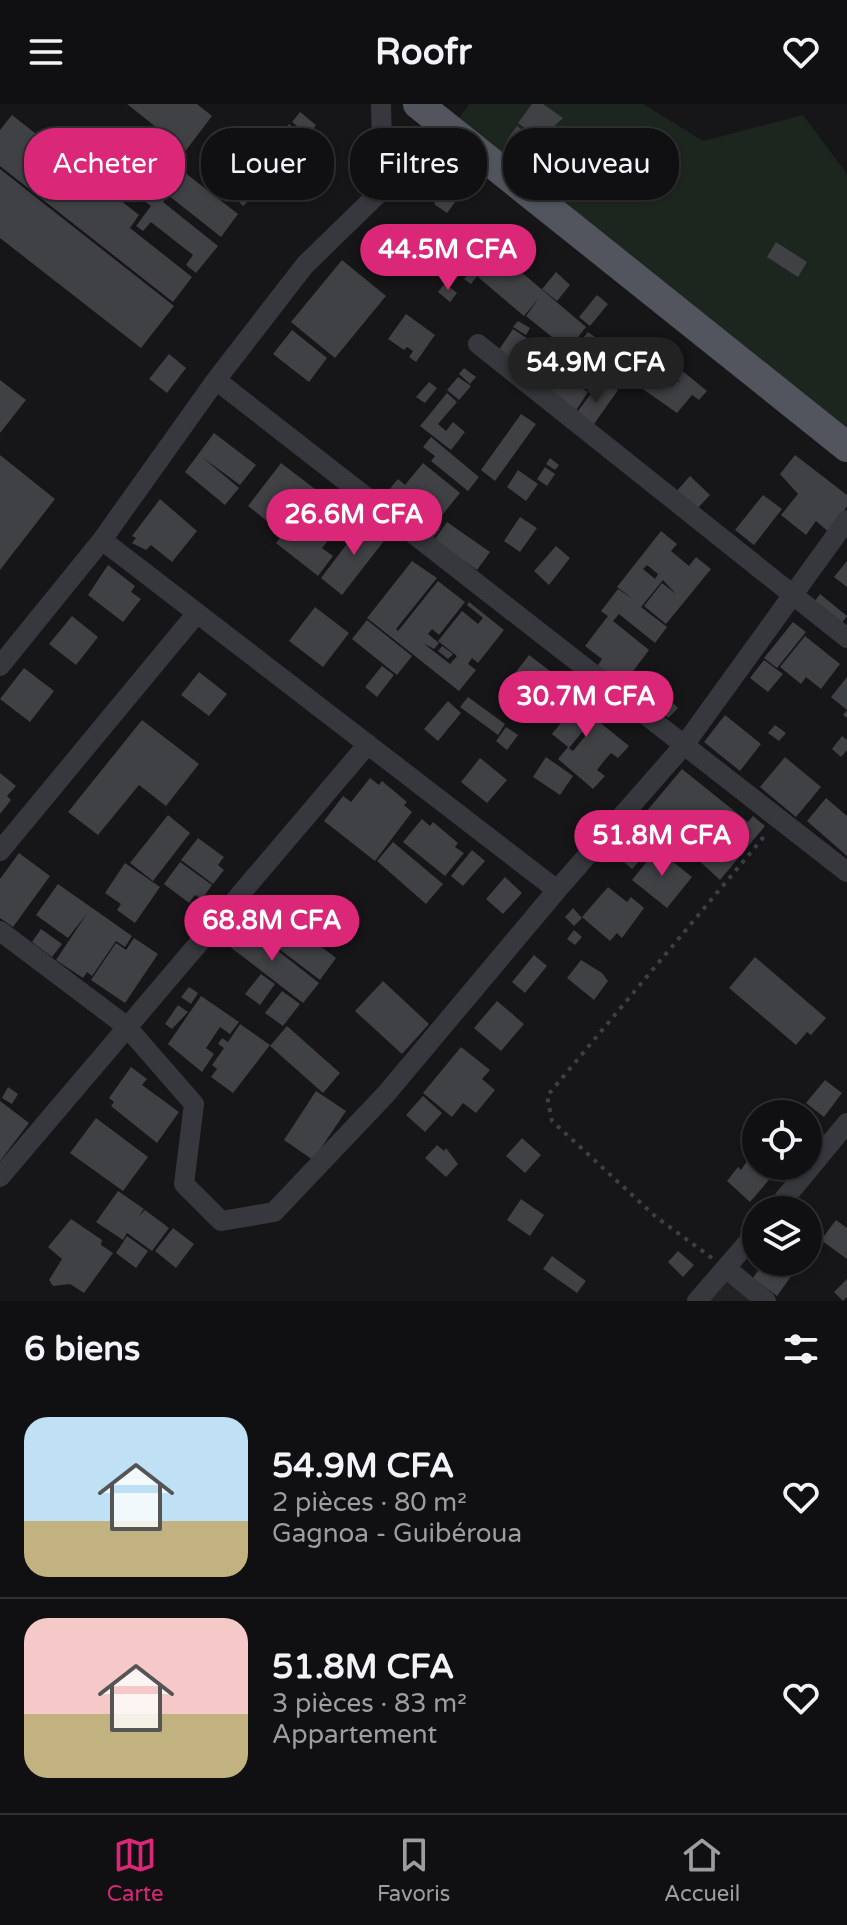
<!DOCTYPE html>
<html lang="fr">
<meta charset="utf-8">
<style>
:root{--surface:#101012;--page:#19191b;--text:#f1f3f6;--muted:#9c9d9f;--line:#303032;--accent:#db2777}
body{margin:0;font-family:"Varela Round",sans-serif;background:var(--page);color:var(--text);height:100vh;display:flex;flex-direction:column;font-size:30px;white-space:nowrap}
*{box-sizing:border-box;margin:0}
p{font-size:26px;color:var(--muted)}
.icon{flex:none;width:44px;height:44px;fill:none;stroke:currentColor;stroke-width:2;stroke-linecap:round;stroke-linejoin:round}
.map{position:relative;height:1197px;overflow:hidden}
.side{display:flex;flex-direction:column;background:var(--surface);flex:1}
.side>*{flex:none}
.top-card{position:absolute;left:24px;top:24px;width:800px;height:72px;display:flex;gap:16px}
.tools{position:absolute;left:742px;top:996px;display:grid;gap:16px}
.tools a{display:grid;place-items:center;width:80px;height:80px;border-radius:50%;background:var(--surface);box-shadow:0 2px 6px #0004,0 0 0 2px var(--line);font-size:40px}
.price{position:absolute;translate:-50% -68px;padding:0 18px;border-radius:28px;background:var(--accent);color:#fff;font-size:26px;line-height:52px;filter:drop-shadow(0 2px 4px #0008)}
.price::after{content:'';position:absolute;left:50%;top:48px;width:24px;height:18px;margin-left:-12px;background:inherit;clip-path:polygon(0 0,100% 0,50% 100%)}
.price.current{background:#222;color:#fff}
ul{padding:0;list-style:none}
li{display:flex;align-items:center;gap:24px;height:200px;padding:0 24px}
li+li{border-top:2px solid var(--line)}
li span{display:grid;place-items:center;flex:none;width:224px;height:160px;border-radius:24px;color:#555}
li>.icon{margin-inline-start:auto}
span .icon{width:96px;height:96px;fill:#fffc;stroke-width:1}
li b{font-size:34px}
h2{display:flex;justify-content:space-between;align-items:center;height:96px;padding:0 24px;font-size:34px}
.chip{padding:0 28px;border-radius:32px;background:var(--surface);box-shadow:0 2px 6px #0004,0 0 0 2px var(--line);font-size:28px;line-height:72px}
.chip.current{background:var(--accent);color:#fff}
header{display:flex;justify-content:space-between;align-items:center;height:104px;padding:0 24px;background:var(--surface);font-size:36px;font-weight:700}
.dock{display:flex;justify-content:space-around;align-items:center;height:112px;border-top:2px solid var(--line);background:var(--surface);font-size:22px;color:var(--muted)}
.dock a{display:grid;justify-items:center;gap:4px}
.dock .current{color:var(--accent)}
.map>svg:first-child{display:block}
</style>
<header><svg class="icon" aria-label="menu" viewBox="0 0 24 24"><path d="M4 6h16M4 12h16M4 18h16"/></svg>Roofr<svg class="icon" aria-label="heart" viewBox="0 0 24 24"><path d="M12 20l-8-8c-3-5 5-10 8-4 3-6 11-1 8 4z"/></svg></header>
<div class="map">
<svg width="847" height="1197" viewBox="0 0 847 1197">
<rect width="100%" height="100%" fill="#161618"/>
<path fill="#222225" d="M727,1174L756,1197H707Z"/>
<path fill="#1d261e" d="M469,0H643L703,37L803,11L847,70V339L455,20Z"/>
<path fill="#404145" fill-rule="evenodd" d="M127,0H197L212,12L168,70L138,46L156,23Z
M532,0H543L563,14L546,30L553,35L548,41L518,19Z
M300,8L316,21L309,31L292,18Z
M12,11L139,111L130,124L192,173L173,198L0,62V26Z
M289,20L308,35L287,61L268,46Z
M517,22L535,35L525,49L507,36Z
M581,45L594,56L589,62L576,52Z
M271,49L283,62L243,102L231,89Z
M417,57L434,69L430,76L438,81L425,94L404,76Z
M132,62L146,73L131,93L117,82Z
M179,64L238,110L221,133L168,91L163,98L218,142L196,169L186,161L193,151L151,118L143,127L136,122L151,102L136,90L147,75L162,86Z
M0,65L174,202L141,244L0,134Z
M228,72L234,79L223,92L216,85Z
M445,84L458,94L447,109L434,100Z
M492,131L501,137L494,147L485,141Z
M776,138L807,158L798,173L767,153Z
M499,149L586,223L568,246L526,212L539,194L524,212L478,173Z
M342,156L386,192L335,254L291,218Z
M472,166L478,171L471,180L464,175Z
M556,168L570,181L557,197L542,185Z
M445,179L457,189L450,198L438,188Z
M597,191L608,200L590,222L579,213Z
M406,210L435,231L416,258L409,253L413,247L407,243L404,246L388,235Z
M518,217L530,224L526,231L513,223Z
M513,225L535,240L527,251L532,255L535,251L544,258L537,268L530,263L526,267L498,247Z
M292,226L327,254L309,278L273,250Z
M588,228L602,238L589,253L576,243Z
M169,250L186,264L167,289L149,275Z
M647,254L676,276L670,285L677,277L681,279L674,273L680,265L707,287L699,296L692,291L677,309L630,276Z
M464,264L476,273L470,280L459,270Z
M558,267L588,288L575,308L545,286Z
M458,273L471,282L459,296L447,286Z
M0,276L26,296L0,329Z
M429,278L437,284L425,299L416,293Z
M608,278L618,286L592,323L575,311L593,287L599,291Z
M447,289L457,298L438,320L446,327L453,318L465,328L451,346L420,322Z
M521,310L536,320L495,377L481,366Z
M214,329L256,361L240,381L202,353L239,384L225,401L185,368Z
M431,333L479,373L468,387L431,357L435,352L423,343Z
M0,351L55,395L0,466Z
M795,351L847,391V402L830,429L816,417L806,431L781,411L798,390L780,370Z
M550,354L559,361L555,366L546,360Z
M281,359L315,385L282,429L248,402Z
M423,359L460,389L435,420L440,425L433,434L420,423L427,413L403,394L406,387L394,402L383,393L398,375L405,381Z
M545,363L555,370L547,382L537,375Z
M518,366L538,380L526,397L507,383Z
M690,372L710,391L695,407L675,389Z
M763,391L782,405L754,441L735,426Z
M160,395L197,427L172,458L151,441L146,446L132,439L136,434L132,432Z
M520,413L537,424L520,448L504,437Z
M365,416L387,433L342,491L321,474Z
M447,418L490,448L477,466L434,436Z
M291,419L300,426L305,421L327,438L322,444L333,452L318,472L276,439Z
M661,427L677,440L671,447L689,462L696,453L711,465L666,520L644,502L662,479L676,490L663,476L641,503L667,523L655,539L619,510L613,517L649,546L628,574L622,569L616,576L598,561L602,555L585,542L608,512L601,507L618,485L633,495L617,483ZM647,461L658,470L655,475L643,465Z
M556,442L570,454L549,481L534,467Z
M412,457L437,474L396,525L398,527L438,477L465,498L439,531L432,525L428,530L439,539L434,545L423,539L450,560L457,552L438,537L462,507L478,520L483,514L467,501L469,498L504,526L478,559L472,554L468,560L476,566L459,587L367,514Z
M847,457V483L834,473Z
M108,461L135,482L131,488L141,495L123,518L88,491Z
M820,490L847,512L841,520L814,498Z
M315,503L349,529L323,563L289,537Z
M72,512L98,533L76,561L49,540Z
M367,516L412,552L397,571L352,535Z
M793,518L806,528L777,564L764,554Z
M805,532L840,560L821,585L806,573L801,580L780,563Z
M442,542L453,550L448,555L438,547Z
M529,551L554,570L534,596L509,577Z
M764,556L783,570L768,588L750,574Z
M382,562L394,571L377,593L365,583Z
M24,564L54,587L30,618L0,595Z
M199,568L227,590L209,612L181,591Z
M847,573V614L843,611L847,606L831,593Z
M577,581L601,601L592,612L629,642L618,654L611,649L604,657L597,666L605,672L593,685L558,655L568,643L552,630L574,603L565,595ZM583,627L587,630L573,647L569,644Z
M661,588L678,604L668,614L652,598Z
M468,593L505,620L498,631L460,603Z
M448,597L461,609L438,637L424,625Z
M725,611L761,640L740,667L704,638Z
M142,616L199,660L166,702L139,681L98,731L68,708Z
M775,621L786,629L779,637L768,629Z
M506,623L518,631L507,646L496,637Z
M842,632L847,636V646L841,653L832,645Z
M546,653L573,672L560,691L533,673Z
M785,653L821,683L796,713L760,683Z
M480,654L507,676L487,699L461,678Z
M682,665L748,718L753,712L765,722L720,776L683,742L673,756L654,740L632,765L612,748L635,721L645,730L656,717L646,708ZM716,715L701,737L683,722L686,718L702,732Z
M0,669L16,682L7,692L11,696L0,710Z
M370,674L379,681L382,677L407,698L404,701L412,708L375,757L324,717L343,692L351,698Z
M826,694L847,712V752L807,717Z
M168,711L190,729L153,777L130,759Z
M422,715L430,722L433,718L458,739L455,743L464,749L445,772L403,738Z
M198,734L224,753L218,761L224,766L213,780L181,756Z
M393,738L443,780L426,800L377,757Z
M657,745L692,773L667,804L632,776Z
M472,746L485,757L463,782L451,772Z
M19,749L50,772L13,823L0,814V775Z
M180,758L212,781L202,795L195,791L189,799L164,780Z
M125,759L160,783L135,819L117,806L121,800L105,789Z
M505,773L522,789L503,810L486,795Z
M58,780L132,832L125,843L116,837L92,872L87,868L83,874L56,856L88,808L68,834L36,811Z
M608,783L627,798L631,793L644,804L622,834L617,829L610,837L582,813Z
M260,796L336,854L320,876L242,817Z
M573,804L582,814L574,822L565,813Z
M241,818L319,879L303,899L225,839Z
M41,825L62,840L52,853L32,838Z
M574,826L582,833L575,841L567,835Z
M134,834L158,850L125,899L91,876L116,839L126,846Z
M534,851L547,862L525,889L512,878Z
M755,853L826,914L811,931L807,928L796,941L729,884Z
M581,856L602,869L608,877L594,896L567,874Z
M261,870L275,880L260,901L245,890Z
M383,877L429,920L402,950L355,907Z
M189,883L198,889L191,900L181,893Z
M282,887L300,900L283,922L265,909Z
M201,892L239,918L230,930L220,923L206,944L214,950L202,968L168,940Z
M497,897L524,920L501,947L474,924Z
M178,901L188,908L172,925L165,920Z
M240,920L270,941L233,989L211,973L217,965L212,961L224,944L218,940L222,934L228,938Z
M287,922L340,969L323,989L270,942Z
M461,943L490,966L482,975L495,986L476,1009L463,999L452,1013L423,989Z
M131,963L147,975L142,981L179,1008L157,1039L111,1002L114,998L109,994Z
M825,976L842,989L824,1013L806,999Z
M8,983L18,990L12,1000L2,994Z
M316,987L346,1007L313,1056L284,1036Z
M423,992L442,1009L425,1028L406,1011Z
M0,997L29,1019L0,1057Z
M794,1001L804,1010H786Z
M808,1013L817,1022L808,1032Z
M96,1014L148,1053L123,1087L70,1049Z
M522,1034L541,1051L525,1069L506,1052Z
M437,1041L444,1047L446,1044L458,1060L446,1073L425,1054Z
M756,1044V1062H781L750,1098L727,1077L738,1063L741,1066Z
M118,1087L144,1105L138,1113L145,1106L169,1124L152,1147L127,1129L123,1136L96,1118Z
M521,1095L544,1111L530,1132L507,1116Z
M71,1115L102,1136L101,1141L113,1149L84,1189L70,1180L53,1182L49,1176L62,1155L48,1143Z
M836,1116L847,1124V1155L821,1136Z
M173,1124L194,1140L176,1164L155,1147Z
M127,1132L148,1147L136,1164L116,1149Z
M678,1147L694,1161L683,1173L668,1158Z
M552,1152L586,1177L577,1189L543,1165Z
M764,1158H780L794,1168L777,1192L753,1174Z
M785,1158H801L794,1166Z
M847,1175V1193L843,1197L834,1188Z"/>
<g fill="none" stroke-linecap="round" stroke-linejoin="round">
<path stroke="#3c3f44" stroke-width="4" stroke-dasharray="4 6" stroke-linecap="butt" d="M712,1154L656,1113L552,1017L547,992L767,729"/>
<path stroke="#36383d" stroke-width="20" d="M381,0L383,85L305,161L216,276L847,768
M478,240L847,534
M102,436L557,786
M0,562L102,436L216,276
M0,747L197,509
M0,827L126,922L194,1000L184,1080L221,1117L274,1108L386,990L557,786L685,640L847,416
M0,1073L368,640
M775,1106L847,1019
M727,1165L766,1197
M697,1197L756,1129"/>
<path stroke="#52555d" stroke-width="30" d="M418,0L847,343"/>
</g>
</svg>
<div class="tools">
<a><svg class="icon" aria-label="locate" viewBox="0 0 24 24"><circle cx="12" cy="12" r="6"/><path d="M12 2v4M12 18v4M2 12h4M18 12h4"/></svg></a>
<a><svg class="icon" aria-label="layers" viewBox="0 0 24 24"><path d="M12 4l9 5-9 5-9-5zM3 14l9 5 9-5"/></svg></a>
</div>
<b class="price" style="left:448px;top:188px">44.5M CFA</b>
<b class="price current" style="left:596px;top:301px">54.9M CFA</b>
<b class="price" style="left:354px;top:453px">26.6M CFA</b>
<b class="price" style="left:586px;top:635px">30.7M CFA</b>
<b class="price" style="left:662px;top:774px">51.8M CFA</b>
<b class="price" style="left:272px;top:859px">68.8M CFA</b>
<div class="top-card">
<a class="chip current">Acheter</a>
<a class="chip">Louer</a>
<a class="chip">Filtres</a>
<a class="chip">Nouveau</a>
</div>
</div>
<section class="side">
<h2>6 biens<svg class="icon" aria-label="filters" viewBox="0 0 24 24"><path d="M4 7h16M4 17h16"/><circle cx="9" cy="7" r="2"/><circle cx="15" cy="17" r="2"/></svg></h2>
<ul>
<li><span style="background:linear-gradient(#bfe0f5 65%,#c2b280 0)"><svg class="icon" aria-label="home" viewBox="0 0 24 24"><path d="M3 11l9-7 9 7M6 9v11h12V9"/></svg></span><div><b>54.9M CFA</b><p>2 pièces · 80 m²</p><p>Gagnoa - Guibéroua</p></div><svg class="icon" aria-label="heart" viewBox="0 0 24 24"><path d="M12 20l-8-8c-3-5 5-10 8-4 3-6 11-1 8 4z"/></svg></li>
<li><span style="background:linear-gradient(#f6c9c9 60%,#c2b280 0)"><svg class="icon" aria-label="home" viewBox="0 0 24 24"><path d="M3 11l9-7 9 7M6 9v11h12V9"/></svg></span><div><b>51.8M CFA</b><p>3 pièces · 83 m²</p><p>Appartement</p></div><svg class="icon" aria-label="heart" viewBox="0 0 24 24"><path d="M12 20l-8-8c-3-5 5-10 8-4 3-6 11-1 8 4z"/></svg></li>
</ul>
</section>
<nav class="dock">
<a class="current"><svg class="icon" aria-label="map" viewBox="0 0 24 24"><path d="M3 6l6-2 6 2 6-2v14l-6 2-6-2-6 2zM9 4v14M15 6v14"/></svg>Carte</a>
<a><svg class="icon" aria-label="saved" viewBox="0 0 24 24"><path d="M7 4h10v16l-5-4-5 4z"/></svg>Favoris</a>
<a><svg class="icon" aria-label="home" viewBox="0 0 24 24"><path d="M3 11l9-7 9 7M6 9v11h12V9"/></svg>Accueil</a>
</nav>
